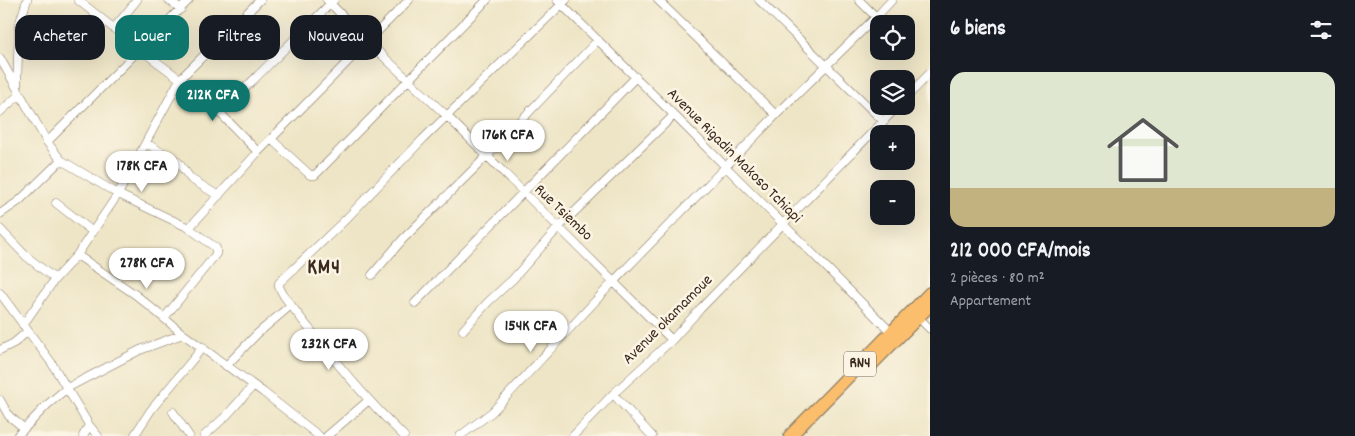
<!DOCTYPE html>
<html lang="fr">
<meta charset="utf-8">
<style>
:root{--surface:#171b24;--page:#242831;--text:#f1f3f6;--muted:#9ea1a6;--accent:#0f766e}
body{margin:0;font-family:Dekko,sans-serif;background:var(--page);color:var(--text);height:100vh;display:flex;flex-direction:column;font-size:19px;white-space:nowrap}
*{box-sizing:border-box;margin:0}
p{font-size:16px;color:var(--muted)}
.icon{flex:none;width:28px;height:28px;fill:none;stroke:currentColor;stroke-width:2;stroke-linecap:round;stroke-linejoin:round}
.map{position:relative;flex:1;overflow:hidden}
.details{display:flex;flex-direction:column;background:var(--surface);width:425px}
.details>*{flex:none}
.top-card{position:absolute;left:15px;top:15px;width:475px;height:45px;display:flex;gap:10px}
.fabs{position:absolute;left:870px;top:15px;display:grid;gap:10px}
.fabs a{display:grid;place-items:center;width:45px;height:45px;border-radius:10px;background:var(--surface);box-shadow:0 5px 20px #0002;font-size:25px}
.price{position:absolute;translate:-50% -42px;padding:0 11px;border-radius:18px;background:#fff;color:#222;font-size:16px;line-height:32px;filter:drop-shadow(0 1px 2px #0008)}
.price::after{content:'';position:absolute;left:50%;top:30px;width:15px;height:11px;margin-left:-8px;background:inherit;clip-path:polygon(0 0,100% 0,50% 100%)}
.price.current{background:var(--accent);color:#fff}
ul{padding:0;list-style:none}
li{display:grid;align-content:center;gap:10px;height:265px;padding:0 20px}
li span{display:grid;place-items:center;height:155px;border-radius:15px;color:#555}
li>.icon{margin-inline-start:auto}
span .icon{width:90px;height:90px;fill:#fffc;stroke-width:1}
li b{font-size:21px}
h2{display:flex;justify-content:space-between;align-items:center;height:60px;padding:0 20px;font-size:21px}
.chip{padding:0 18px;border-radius:15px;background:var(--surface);box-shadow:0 5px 20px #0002;font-size:18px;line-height:45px}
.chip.current{background:var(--accent);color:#fff}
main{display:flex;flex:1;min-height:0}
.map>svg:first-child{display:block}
</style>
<main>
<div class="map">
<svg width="930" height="436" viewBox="0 0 930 436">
<rect width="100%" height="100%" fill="#fcf5e5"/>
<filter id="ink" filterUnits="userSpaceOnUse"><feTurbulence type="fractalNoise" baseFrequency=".02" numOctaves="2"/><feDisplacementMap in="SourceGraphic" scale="10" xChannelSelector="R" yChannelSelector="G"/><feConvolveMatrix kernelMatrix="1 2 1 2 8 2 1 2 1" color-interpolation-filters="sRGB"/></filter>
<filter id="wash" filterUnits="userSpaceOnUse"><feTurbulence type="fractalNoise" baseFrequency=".0096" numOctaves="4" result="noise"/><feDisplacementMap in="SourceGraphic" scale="20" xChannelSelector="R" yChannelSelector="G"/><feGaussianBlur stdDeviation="1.12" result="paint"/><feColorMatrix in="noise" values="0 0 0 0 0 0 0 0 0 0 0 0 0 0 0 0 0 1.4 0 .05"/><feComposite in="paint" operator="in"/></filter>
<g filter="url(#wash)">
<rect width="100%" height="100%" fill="#eee5c6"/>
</g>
<g filter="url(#ink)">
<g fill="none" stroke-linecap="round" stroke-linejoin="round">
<g stroke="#7a6b59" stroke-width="9">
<path id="minor" d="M78,0L141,50L180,79L220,113L258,152
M169,0L181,9
M327,0L368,42L448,117L672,340
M557,0L674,115L894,335
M658,0L776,115
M759,0L884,122
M859,0L876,17
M114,28L137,0
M0,58L47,142L61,160L118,194L189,228L216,248V254L165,317
M17,88L19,25L27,0
M906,98L930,73
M0,112L20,94
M220,113L334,0
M271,139L310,175H315L487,0
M47,142L189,0
M146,143L178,162L191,179L219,196
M56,203L93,232
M0,214L19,201L61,160
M189,228L258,152L409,0
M0,229L26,256L55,279
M77,255L136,295L183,334L263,392L319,436
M372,275L403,239L487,156L598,40
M0,293L51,362L89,425L98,436
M415,303L636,77
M918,317L930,329
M23,325L55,279L77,255L118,194L180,79L260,0
M463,330L488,302L513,279L558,228L674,115
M0,350L14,343L28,331
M226,366L257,334L291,305
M613,394L652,436
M0,400L9,416L24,428
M173,412L189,436
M17,436L47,405L67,388L140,350L183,334
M83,436L89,425
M134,436L151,410L203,347
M204,436L227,415L253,386
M327,436L369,400
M404,436C360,394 321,345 284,296L279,287V283L345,220L423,139L566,0
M460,436L492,412L613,282L776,115L876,17L892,0
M573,436L613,394L672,340L701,308L898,106"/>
</g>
<g stroke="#7a6b59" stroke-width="14">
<path id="highway" d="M872,364L930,305
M790,436L930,293"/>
</g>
<use href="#minor" stroke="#fff" stroke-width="8"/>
<use href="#highway" stroke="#fabe6d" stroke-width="12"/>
</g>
</g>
<g text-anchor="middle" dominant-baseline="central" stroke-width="5" stroke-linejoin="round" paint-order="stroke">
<rect fill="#fcf5e5" stroke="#75675a" stroke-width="1" x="844" y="351.5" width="32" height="25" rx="4"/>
<g font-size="15" font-weight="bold" fill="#3b2a1e">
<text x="860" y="364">RN4</text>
</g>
<g font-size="16" fill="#3b2a1e" stroke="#fcf5e5">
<text transform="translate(734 156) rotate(45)">Avenue Rigadin Makoso Tchiapi</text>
<text transform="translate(563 213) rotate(44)">Rue Tsiembo</text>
<text transform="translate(668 320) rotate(-45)">Avenue okamamoue</text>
</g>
<g font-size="21" font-weight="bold" letter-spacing="1" fill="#3b2a1e" stroke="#fcf5e5">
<text x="324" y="269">KM4</text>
</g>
</g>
</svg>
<div class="fabs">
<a><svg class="icon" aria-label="locate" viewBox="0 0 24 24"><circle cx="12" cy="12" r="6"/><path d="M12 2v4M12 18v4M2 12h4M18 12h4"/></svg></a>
<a><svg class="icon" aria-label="layers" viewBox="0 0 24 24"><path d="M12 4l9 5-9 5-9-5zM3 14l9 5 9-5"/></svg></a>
<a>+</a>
<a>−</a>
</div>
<b class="price current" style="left:213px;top:122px">212K CFA</b>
<b class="price" style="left:508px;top:162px">176K CFA</b>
<b class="price" style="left:142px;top:193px">178K CFA</b>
<b class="price" style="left:147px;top:290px">278K CFA</b>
<b class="price" style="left:531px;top:353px">154K CFA</b>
<b class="price" style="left:329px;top:371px">232K CFA</b>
<div class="top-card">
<a class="chip">Acheter</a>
<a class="chip current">Louer</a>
<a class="chip">Filtres</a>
<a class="chip">Nouveau</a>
</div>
</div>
<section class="details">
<h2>6 biens<svg class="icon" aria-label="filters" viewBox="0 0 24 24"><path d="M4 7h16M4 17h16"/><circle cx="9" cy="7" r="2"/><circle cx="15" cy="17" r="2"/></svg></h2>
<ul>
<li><span style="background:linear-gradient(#dfe7d0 75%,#c2b280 0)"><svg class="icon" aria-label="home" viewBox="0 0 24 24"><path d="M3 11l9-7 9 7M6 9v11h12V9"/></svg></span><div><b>212 000 CFA/mois</b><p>2 pièces · 80 m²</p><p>Appartement</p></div></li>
</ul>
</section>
</main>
